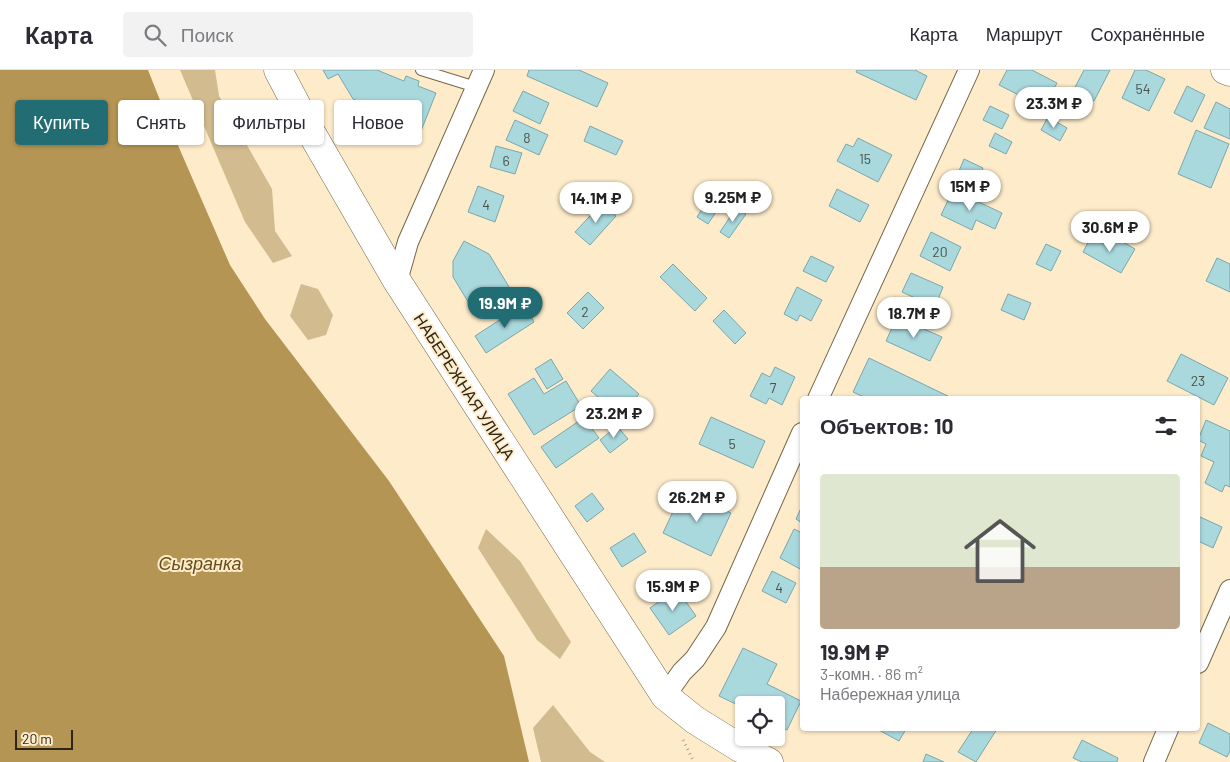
<!DOCTYPE html>
<html lang="ru">
<meta charset="utf-8">
<style>
:root{--surface:#fff;--page:#f2f2f3;--text:#2b2b33;--muted:#7c7c81;--line:#e1e1e2;--accent:#226c74}
body{margin:0;font-family:Barlow,sans-serif;background:var(--page);color:var(--text);height:100vh;display:flex;flex-direction:column;font-size:19px;white-space:nowrap}
*{box-sizing:border-box;margin:0}
p{font-size:16px;color:var(--muted)}
.icon{flex:none;width:28px;height:28px;fill:none;stroke:currentColor;stroke-width:2;stroke-linecap:round;stroke-linejoin:round}
.map{position:relative;flex:1;overflow:hidden}
.drawer{position:absolute;left:800px;top:326px;width:400px;height:335px;display:flex;flex-direction:column;background:var(--surface);border-radius:5px;box-shadow:0 1px 4px #0004}
.drawer>*{flex:none}
.guide{position:absolute;left:15px;top:30px;width:475px;height:45px;display:flex;gap:10px}
.controls{position:absolute;left:735px;top:626px;display:grid;gap:10px}
.controls a{display:grid;place-items:center;width:50px;height:50px;border-radius:5px;background:var(--surface);box-shadow:0 1px 4px #0004;font-size:25px}
.scale{position:absolute;left:15px;bottom:12px;width:58px;box-sizing:border-box;padding-left:5px;border:2px solid #2c2518;border-top:0;font-size:14px;line-height:18px;white-space:nowrap;color:#2c2518;-webkit-text-stroke:4px #fdebc9;paint-order:stroke}
.price{position:absolute;translate:-50% -42px;padding:0 11px;border-radius:18px;background:#fff;color:#222;font-size:16px;line-height:32px;filter:drop-shadow(0 1px 2px #0008)}
.price::after{content:'';position:absolute;left:50%;top:30px;width:15px;height:11px;margin-left:-8px;background:inherit;clip-path:polygon(0 0,100% 0,50% 100%)}
.price.active{background:var(--accent);color:#fff}
ul{padding:0;list-style:none}
li{display:grid;align-content:center;gap:10px;height:265px;padding:0 20px}
li+li{border-top:1px solid var(--line)}
li span{display:grid;place-items:center;height:155px;border-radius:5px;color:#555}
li>.icon{margin-inline-start:auto}
span .icon{width:90px;height:90px;fill:#fffc;stroke-width:1}
li b{font-size:21px}
h2{display:flex;justify-content:space-between;align-items:center;height:60px;padding:0 20px;font-size:21px}
.tag{padding:0 18px;border-radius:5px;background:var(--surface);box-shadow:0 1px 4px #0004;font-size:18px;line-height:45px}
.tag.active{background:var(--accent);color:#fff}
header{display:flex;align-items:center;gap:30px;box-sizing:border-box;height:70px;padding:0 25px;background:var(--surface);border-bottom:1px solid var(--line)}
header strong{font-size:24px}
nav{display:flex;gap:28px;margin-inline-start:auto;font-size:18px}
.search{width:350px;height:45px;background:var(--page);display:flex;align-items:center;gap:12px;box-sizing:border-box;padding:0 18px;border-radius:5px;color:var(--muted);font-size:19px}
.map>svg:first-child{display:block}
</style>
<header>
<strong>Карта</strong>
<div class="search"><svg class="icon" aria-label="search" viewBox="0 0 24 24"><circle cx="10" cy="10" r="6"/><path d="M15 15l6 6"/></svg>Поиск</div>
<nav><a>Карта</a><a>Маршрут</a><a>Сохранённые</a></nav>
</header>
<div class="map">
<svg width="1230" height="692" viewBox="0 0 1230 692">
<rect width="100%" height="100%" fill="#fdebc9"/>
<path fill="#d1bb8f" d="M180,0H215L219,26L272,119L275,161L292,186L273,193L245,152Z
M301,214L318,219L333,245L326,265L308,270L290,246Z
M486,459L520,491L571,572L560,589L537,570L478,478Z
M553,635L590,682L605,692H541L533,658Z"/>
<path fill="#b59553" d="M0,0H148L177,73L230,195L265,249L389,411L504,586L529,692H0Z"/>
<path fill="#a9d8dd" stroke="#7aa7ad" d="M323,0H377L404,11L406,6L419,11L418,16L436,23L421,61L405,56L394,50L382,54L375,47L376,39L353,29L338,4L328,9Z
M529,0H579L608,13L597,37L527,6Z
M857,0H915L927,6L916,30L856,2Z
M1007,0H1032L1057,13L1044,38L999,15Z
M1084,0H1110L1094,31L1073,21Z
M1135,0H1146L1165,9L1149,41L1122,28Z
M1187,16L1205,25L1192,52L1174,43Z
M523,21L549,33L540,54L513,41Z
M1216,32L1230,39V69L1204,58Z
M990,36L1009,45L1002,59L983,50Z
M1048,47L1067,58L1060,71L1041,60Z
M515,50L548,65L539,85L506,70Z
M590,56L623,71L616,85L584,71Z
M1196,60L1229,74L1211,118L1178,104Z
M995,63L1012,72L1006,84L989,76Z
M858,68L892,85L878,112L837,91L846,74L853,77Z
M496,76L522,83L515,104L490,97Z
M964,89L983,98L978,109L959,101Z
M478,116L504,126L495,152L468,142Z
M837,119L869,135L860,152L829,136Z
M953,120L1002,143L995,159L976,150L972,160L941,145Z
M711,125L722,133L708,154L697,147Z
M602,133L616,146L590,175L575,162Z
M736,138L746,144L729,168L720,162Z
M931,162L961,177L950,201L920,186Z
M1091,167L1111,178L1116,168L1135,179L1121,203L1083,182Z
M464,171L489,184L514,225L478,248L453,207V191Z
M1046,174L1061,181L1051,201L1036,194Z
M811,186L834,197L826,212L803,201Z
M1217,188L1230,194V222L1206,211Z
M673,194L707,228L695,241L660,207Z
M911,203L943,217L935,237L902,222Z
M797,217L822,230L811,251L800,245L797,251L784,244Z
M588,222L604,238L583,259L567,243Z
M1008,224L1031,233L1024,250L1001,240Z
M524,234L534,252L486,283L475,266Z
M724,240L746,263L735,274L713,251Z
M897,247L942,267L930,291L886,271Z
M1181,284L1228,308L1214,335L1167,311Z
M869,288L954,329H868L853,322Z
M551,289L563,309L547,319L535,299Z
M775,297L795,307L782,335L769,328L766,334L750,326L762,303L770,307Z
M610,299L639,324L620,346L591,321Z
M534,308L544,324L566,311L581,336L534,365L508,324Z
M711,347L765,371L753,398L699,374Z
M1206,350L1230,361V417L1225,415L1222,422L1205,413L1214,392L1201,386L1206,374L1198,370Z
M579,351L583,356L588,353L599,368L556,398L541,377Z
M617,356L628,369L610,383L600,370Z
M683,420L731,443L711,486L663,463Z
M592,423L604,439L587,452L575,436Z
M802,436V453L796,449Z
M1198,446L1222,457L1213,478L1198,471Z
M794,459L802,463V500L780,488Z
M634,463L646,482L622,497L610,478Z
M772,501L796,513L786,533L762,521Z
M677,519L696,546L669,565L650,538Z
M743,578L777,594L767,614L801,631L787,660L776,654V635H744V638L719,626Z
M1208,653L1230,664V681L1227,687L1199,673Z
M877,659H906L899,671Z
M973,659H997L976,692L958,682Z
M1082,670L1118,688L1117,692H1082L1073,688Z
M926,684L944,692H923Z"/>
<g fill="none" stroke-linecap="round" stroke-linejoin="round">
<g stroke="#766648" stroke-width="12">
<path id="service" d="M421,0L476,17"/>
</g>
<g stroke="#766648" stroke-width="22">
<path id="minor" d="M397,211L408,172L484,0
M818,329L969,0
M1198,593L1230,520
M665,626L682,602L695,589L716,557L802,363
M1154,692L1168,659"/>
</g>
<g stroke="#766648" stroke-width="29">
<path id="primary" d="M278,0L308,57L397,211L665,626L695,650L740,678L769,692
M1225,0L1230,2"/>
</g>
<path stroke="#b0a288" stroke-width="3" stroke-dasharray="1 4" stroke-linecap="butt" d="M683,670L694,692"/>
<use href="#service" stroke="#fff" stroke-width="10"/>
<use href="#minor" stroke="#fff" stroke-width="20"/>
<use href="#primary" stroke="#fff" stroke-width="28"/>
</g>
<g text-anchor="middle" dominant-baseline="central" stroke-width="4" stroke-linejoin="round" paint-order="stroke">
<g font-size="14" fill="#4b5249">
<text x="1143" y="18">54</text>
<text x="527" y="67">8</text>
<text x="865" y="88">15</text>
<text x="506" y="90">6</text>
<text x="486" y="134">4</text>
<text x="940" y="181">20</text>
<text x="585" y="241">2</text>
<text x="1198" y="310">23</text>
<text x="773" y="317">7</text>
<text x="732" y="373">5</text>
<text x="779" y="517">4</text>
</g>
<g font-size="16" fill="#2c2518" stroke="#fdebc9">
<text transform="translate(465 316) rotate(57)">НАБЕРЕЖНАЯ УЛИЦА</text>
</g>
<g font-size="18" font-style="italic" fill="#654e1b" stroke="#fdebc9">
<text x="200" y="493">Сызранка</text>
</g>
</g>
</svg>
<div class="controls">
<a><svg class="icon" aria-label="locate" viewBox="0 0 24 24"><circle cx="12" cy="12" r="6"/><path d="M12 2v4M12 18v4M2 12h4M18 12h4"/></svg></a>
</div>
<div class="scale">20 m</div>
<b class="price" style="left:1054px;top:59px">23.3M ₽</b>
<b class="price" style="left:970px;top:142px">15M ₽</b>
<b class="price" style="left:733px;top:153px">9.25M ₽</b>
<b class="price" style="left:596px;top:154px">14.1M ₽</b>
<b class="price" style="left:1110px;top:183px">30.6M ₽</b>
<b class="price active" style="left:505px;top:259px">19.9M ₽</b>
<b class="price" style="left:914px;top:269px">18.7M ₽</b>
<b class="price" style="left:614px;top:369px">23.2M ₽</b>
<b class="price" style="left:697px;top:453px">26.2M ₽</b>
<b class="price" style="left:673px;top:542px">15.9M ₽</b>
<div class="guide">
<a class="tag active">Купить</a>
<a class="tag">Снять</a>
<a class="tag">Фильтры</a>
<a class="tag">Новое</a>
</div>
<section class="drawer">
<h2>Объектов: 10<svg class="icon" aria-label="filters" viewBox="0 0 24 24"><path d="M4 7h16M4 17h16"/><circle cx="9" cy="7" r="2"/><circle cx="15" cy="17" r="2"/></svg></h2>
<ul>
<li><span style="background:linear-gradient(#dfe7d0 60%,#b9a48a 0)"><svg class="icon" aria-label="home" viewBox="0 0 24 24"><path d="M3 11l9-7 9 7M6 9v11h12V9"/></svg></span><div><b>19.9M ₽</b><p>3-комн. · 86 m²</p><p>Набережная улица</p></div></li>
</ul>
</section>
</div>
